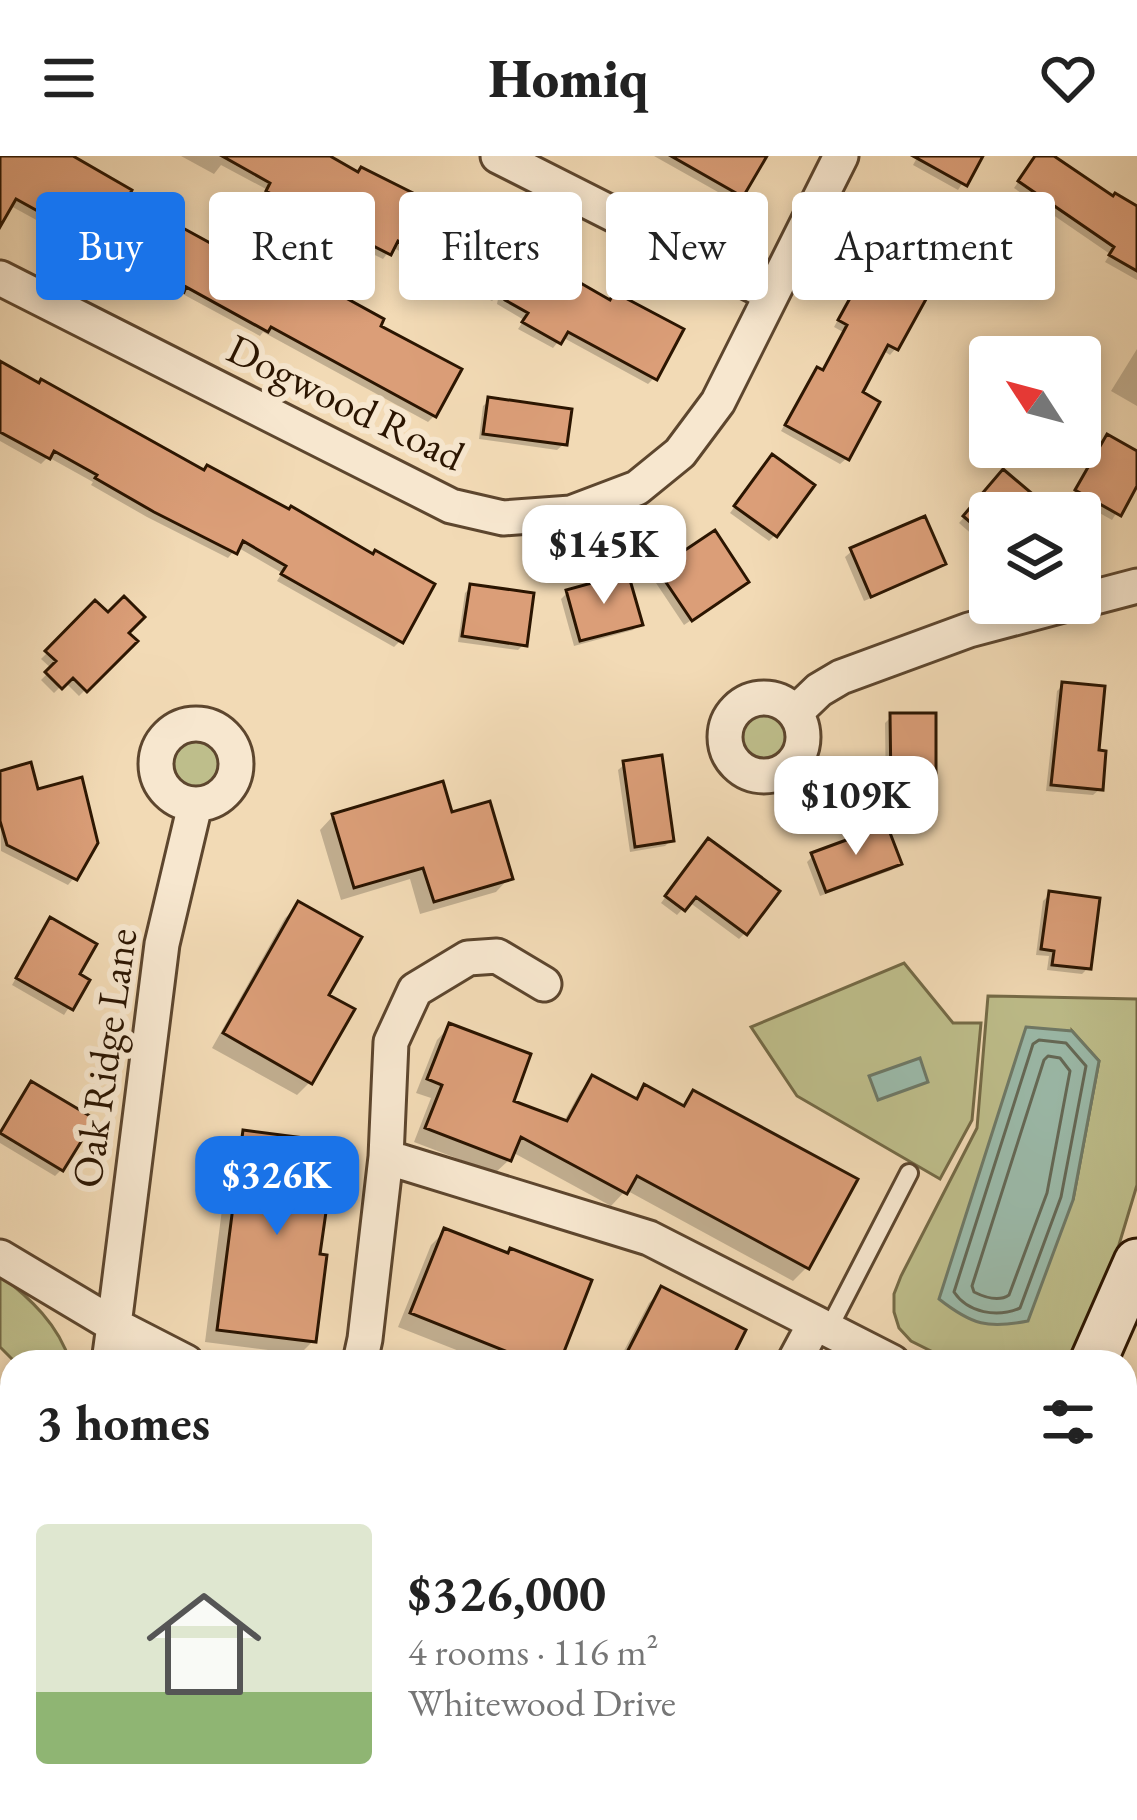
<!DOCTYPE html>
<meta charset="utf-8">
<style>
:root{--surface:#fff;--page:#f2f2f2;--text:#222;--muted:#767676;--accent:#1a73e8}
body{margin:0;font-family:"EB Garamond",serif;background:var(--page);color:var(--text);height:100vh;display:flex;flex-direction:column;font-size:45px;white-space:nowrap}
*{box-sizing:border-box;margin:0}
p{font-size:39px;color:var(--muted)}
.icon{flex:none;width:66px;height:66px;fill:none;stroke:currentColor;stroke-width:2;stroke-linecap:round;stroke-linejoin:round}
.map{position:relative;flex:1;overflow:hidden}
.details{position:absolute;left:0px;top:1194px;width:1137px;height:471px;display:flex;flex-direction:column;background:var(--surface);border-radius:36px 36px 0 0;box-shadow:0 6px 18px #0003}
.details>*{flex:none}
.hud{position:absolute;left:36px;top:36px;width:1065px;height:108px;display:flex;gap:24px}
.needle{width:78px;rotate:306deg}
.tools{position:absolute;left:969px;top:180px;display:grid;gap:24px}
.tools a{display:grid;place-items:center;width:132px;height:132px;border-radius:12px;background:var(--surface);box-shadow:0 6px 18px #0003;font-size:60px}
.price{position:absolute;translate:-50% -102px;padding:0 27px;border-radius:24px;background:#fff;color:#222;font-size:39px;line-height:78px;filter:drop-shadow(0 3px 6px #0008)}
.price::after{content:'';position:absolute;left:50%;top:72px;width:36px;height:27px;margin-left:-18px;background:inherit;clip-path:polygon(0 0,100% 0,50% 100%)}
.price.on{background:var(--accent);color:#fff}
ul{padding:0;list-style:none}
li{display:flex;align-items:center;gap:36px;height:300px;padding:0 36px}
li span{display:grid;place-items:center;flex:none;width:336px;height:240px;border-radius:12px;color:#555}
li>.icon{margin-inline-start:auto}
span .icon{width:144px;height:144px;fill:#fffc;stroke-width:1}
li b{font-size:51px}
h2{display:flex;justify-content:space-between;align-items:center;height:144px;padding:0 36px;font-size:51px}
.tag{padding:0 42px;border-radius:12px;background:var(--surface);box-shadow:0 6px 18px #0003;font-size:42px;line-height:108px}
.tag.on{background:var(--accent);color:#fff}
header{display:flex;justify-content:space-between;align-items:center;height:156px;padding:0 36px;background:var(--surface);font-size:54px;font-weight:800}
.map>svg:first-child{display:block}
</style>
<header><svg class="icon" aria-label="menu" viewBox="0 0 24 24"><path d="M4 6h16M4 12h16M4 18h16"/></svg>Homiq<svg class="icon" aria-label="heart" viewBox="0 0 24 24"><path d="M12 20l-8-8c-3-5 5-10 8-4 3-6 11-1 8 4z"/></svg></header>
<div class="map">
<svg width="1137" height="1664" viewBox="0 0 1137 1664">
<rect width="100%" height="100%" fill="#f2dab5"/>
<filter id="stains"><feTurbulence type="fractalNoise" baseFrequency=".00167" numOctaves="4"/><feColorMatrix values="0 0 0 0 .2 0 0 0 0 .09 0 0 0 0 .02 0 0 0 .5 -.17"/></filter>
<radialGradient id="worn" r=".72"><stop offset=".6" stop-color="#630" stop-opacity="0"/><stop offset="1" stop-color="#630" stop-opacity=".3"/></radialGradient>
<path fill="#bebe8b" stroke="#746a46" stroke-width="3" fill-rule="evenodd" d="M726 581a38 38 0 1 1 76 0a38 38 0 1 1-76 0Z
M156 608a40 40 0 1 1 80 0a40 40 0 1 1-80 0Z
M904,807L953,867H981L972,964L940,1023L797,940L751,871Z
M988,840L1137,843V1029L1115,1102L1068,1206H953L911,1185L899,1172L894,1156V1138L901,1120L977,972ZM1072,875L1099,905L1073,1044Z
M0,1119C30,1142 59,1169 70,1206H15L0,1191Z
M12,1261V1390L0,1384V1272Z"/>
<path fill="#9bbbab" stroke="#6e7967" stroke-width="3" d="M1026,871L1072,875L1099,905L1073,1044L1028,1165C988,1173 972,1169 939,1143Z
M920,902L928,926L878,944L869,920Z"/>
<path fill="#0003" d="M0,0H55L123,43L232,102L239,94L377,171L434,260L428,266L263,176L260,180L179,136L175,140L9,49L0,50Z
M181,0H324L608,146L615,139L654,222L648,228L562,181L553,192L518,173L524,164L497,148L499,138L492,145L392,91L383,103L346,85L351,75L303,50L295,60L262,42L266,33L221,9L214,18Z
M654,0H763L734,45Z
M918,0H980L958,34L913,9Z
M1036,0H1048L1112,43L1135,52L1137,50V124L1105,106L1110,98L1014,32Z
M902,45L896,192L890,199L882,194L859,237L847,302L840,308L781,275L811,221L817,215L821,217L843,176L834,171L854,134L860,128L863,129L884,92L876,87Z
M1137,193V250L1111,235Z
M0,209L400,485L394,491L277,425L282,417L237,391L228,402L147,361L91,329L93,326L48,301L41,308L0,285Z
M490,244L564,288L557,294L479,283L483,250Z
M1107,282L1137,299V324L1112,364L1071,341Z
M766,308L775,379L769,385L730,357Z
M1003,317L1050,357H990V394L959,367Z
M714,378L740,431L684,469L652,421Z
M852,395L943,408L937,414L864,445L845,401Z
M471,431L524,488L518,494L458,486L465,437Z
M567,437L639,468L633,474L574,490L561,443Z
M95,449L134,485L79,540L65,526L54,537L41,524L52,513L41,503Z
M1063,529L1095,597L1100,633L1093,639L1046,635L1057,535Z
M892,560L933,632L927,638H886L885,567Z
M625,608L671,684L665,690L630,696L618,614Z
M0,618L36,637L74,722L68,729L1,695Z
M333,660H450L509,722L496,736L420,758L410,723L341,744L320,674Z
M702,692L745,777L739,783L689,746L677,759L661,747Z
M813,700L898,707L892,714L820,740L807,706Z
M1050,738L1088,812L1082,818L1047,814L1049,800L1036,799L1043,745Z
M299,749L325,840L310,926L297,939L212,892L285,762Z
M45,771L76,820L86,825L64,859L12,829Z
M450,870L510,946L563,967L580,936L593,923L633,944L645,932L680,951L694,938L807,1111L793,1125L626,1034L611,1050L512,996L509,1004L495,1017L414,986L431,942L416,937L437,884Z
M31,929L61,1014L55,1020L0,987V977Z
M244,977L317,1101L313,1185L300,1198L205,1186L230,991Z
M445,1075L556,1206H487L398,1171L431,1089Z
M662,1134L727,1206H618L649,1147Z
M0,1226L12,1237V1253L0,1266Z
M1125,1338L1137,1340V1404L1125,1402Z
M1137,1444V1501L1125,1482V1452Z
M1125,1602L1137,1610V1664H1118L1103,1653H1125Z
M415,1653H512L501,1664H426Z
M606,1653H705L700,1664H601Z"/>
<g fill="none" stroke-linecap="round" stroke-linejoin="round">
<path stroke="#636856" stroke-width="3" d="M1039,884L1066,887L1086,910L1061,1041L1020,1152C997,1162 968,1157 954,1136L1033,888Z
M1048,900L1060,902L1070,915L1047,1037L1009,1139C999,1146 984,1141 974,1136L972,1130L1044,904Z"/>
</g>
<path fill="#db9e78" stroke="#2b1501" stroke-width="3" d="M0,0H73L132,34L128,42L234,100L239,90L321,135L324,130L384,163L381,170L462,213L436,261L271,171L268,176L186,131L184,136L16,43L0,71Z
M222,0H330L358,16L361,11L451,56L452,53L610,144L614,136L684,173L657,224L568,176L561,188L522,166L528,157L505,144L502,141L503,135L501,140L398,85L391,99L350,78L355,68L310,45L303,56L266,35L270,27Z
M671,0H767L743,41Z
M913,0H983L967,30Z
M1035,0H1054L1113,40L1115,37L1137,50V115L1109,99L1114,91L1018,25Z
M902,41L963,76L898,194L888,189L863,236L880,246L849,304L785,269L817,211L823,214L847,169L838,164L860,124L864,127L888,85L880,80Z
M0,205L39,227L41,223L204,314L207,309L289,353L291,350L373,398L375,394L435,428L403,487L281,418L286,410L243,385L237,398L154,356L95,322L97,319L54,295L50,303L0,276Z
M488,241L572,253L567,289L483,278Z
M1107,278L1137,295V330L1121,360L1075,334Z
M772,298L815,329L777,381L734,350Z
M1003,313L1055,357H990V383L963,360Z
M925,360L946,408L871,441L850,392Z
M715,374L749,426L692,465L657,413Z
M628,417L643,469L580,485L566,434Z
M470,428L534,437L527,490L462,480Z
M124,440L145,461L129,477L138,485L87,536L73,522L62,533L45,516L56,505L45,495L95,444L108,456Z
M1062,526L1105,530L1099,594L1106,595L1103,634L1051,629Z
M890,557H936V633H891Z
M662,599L674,685L635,691L623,605Z
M31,606L38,633L82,621L98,687L77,724L7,689L0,665V615Z
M443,625L452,656L490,645L513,723L434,746L423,712L354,732L332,658Z
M887,669L902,708L826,736L811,697Z
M708,682L780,735L747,779L696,741L685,755L665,740Z
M1049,735L1100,742L1091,813L1052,809L1054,795L1041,793Z
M298,745L362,781L329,839L355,853L312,928L223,877Z
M50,761L97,788L80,818L90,824L73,854L16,822Z
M449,867L531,898L514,945L567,965L592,919L637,943L644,928L684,950L693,934L858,1023L809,1113L637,1020L627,1038L521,981L511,1005L425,972L442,929L427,923Z
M31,925L95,963L63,1015L0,977Z
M243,974L336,986L320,1098L327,1099L316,1186L217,1174Z
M444,1072L508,1097L510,1092L592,1124L560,1206H533L410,1157Z
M661,1130L746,1174L730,1206H622Z"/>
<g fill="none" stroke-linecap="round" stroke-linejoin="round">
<g stroke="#5d462e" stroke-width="22">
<path id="service" d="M828,1174L909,1017"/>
</g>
<g stroke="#5d462e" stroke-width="39">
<path id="minor" d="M498,0L771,138
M0,122L451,350L503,362L571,357L637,332L680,297L718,246L841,0
M1080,445L1137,430
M725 581a39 39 0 1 1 78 0a39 39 0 1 1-78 0Z
M795,557L819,534L841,521L969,474L1071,447
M156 608a40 40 0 1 1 80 0a40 40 0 1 1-80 0Z
M386,1001L649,1082L892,1206
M0,1101L114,1169L109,1206
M186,1206L114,1169L162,788L195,649
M360,1206L365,1183L386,1001L391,886L415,834L468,802L497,800L544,828
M794,1206L815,1167
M965,1653L987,1664
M548,1664L555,1653"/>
</g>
<g stroke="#2b1501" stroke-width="51">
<path id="secondary" d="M1093,1206L1137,1106
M0,1443L12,1456
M194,1653L204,1664
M867,1664L873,1653"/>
</g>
<use href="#service" stroke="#f7e7cf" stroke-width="16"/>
<use href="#minor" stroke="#f7e7cf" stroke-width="33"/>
<use href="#secondary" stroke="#f7e7cf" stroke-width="45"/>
</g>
<g text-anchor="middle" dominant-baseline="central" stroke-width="12" stroke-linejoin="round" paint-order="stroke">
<g font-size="42" fill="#2b1501" stroke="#f7e7cf">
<text transform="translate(346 246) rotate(26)">Dogwood Road</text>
<text transform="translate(104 902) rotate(-82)">Oak Ridge Lane</text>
</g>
</g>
<rect width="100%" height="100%" filter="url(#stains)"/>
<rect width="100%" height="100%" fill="url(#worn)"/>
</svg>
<div class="tools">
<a><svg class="needle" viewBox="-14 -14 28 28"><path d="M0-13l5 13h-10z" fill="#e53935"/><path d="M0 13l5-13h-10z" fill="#767676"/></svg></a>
<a><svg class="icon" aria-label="layers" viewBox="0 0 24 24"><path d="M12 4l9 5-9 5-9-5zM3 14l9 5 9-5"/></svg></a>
</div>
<b class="price" style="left:604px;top:451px">$145K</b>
<b class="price" style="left:856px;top:702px">$109K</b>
<b class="price on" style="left:277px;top:1082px">$326K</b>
<div class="hud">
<a class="tag on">Buy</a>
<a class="tag">Rent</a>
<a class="tag">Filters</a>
<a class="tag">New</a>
<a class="tag">Apartment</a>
</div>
<section class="details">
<h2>3 homes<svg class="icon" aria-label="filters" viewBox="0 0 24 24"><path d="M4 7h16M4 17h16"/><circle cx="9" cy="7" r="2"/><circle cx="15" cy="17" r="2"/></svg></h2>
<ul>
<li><span style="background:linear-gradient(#dfe7d0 70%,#8fb573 0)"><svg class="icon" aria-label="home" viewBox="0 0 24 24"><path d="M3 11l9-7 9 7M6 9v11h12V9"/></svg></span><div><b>$326,000</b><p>4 rooms · 116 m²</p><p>Whitewood Drive</p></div></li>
</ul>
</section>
</div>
